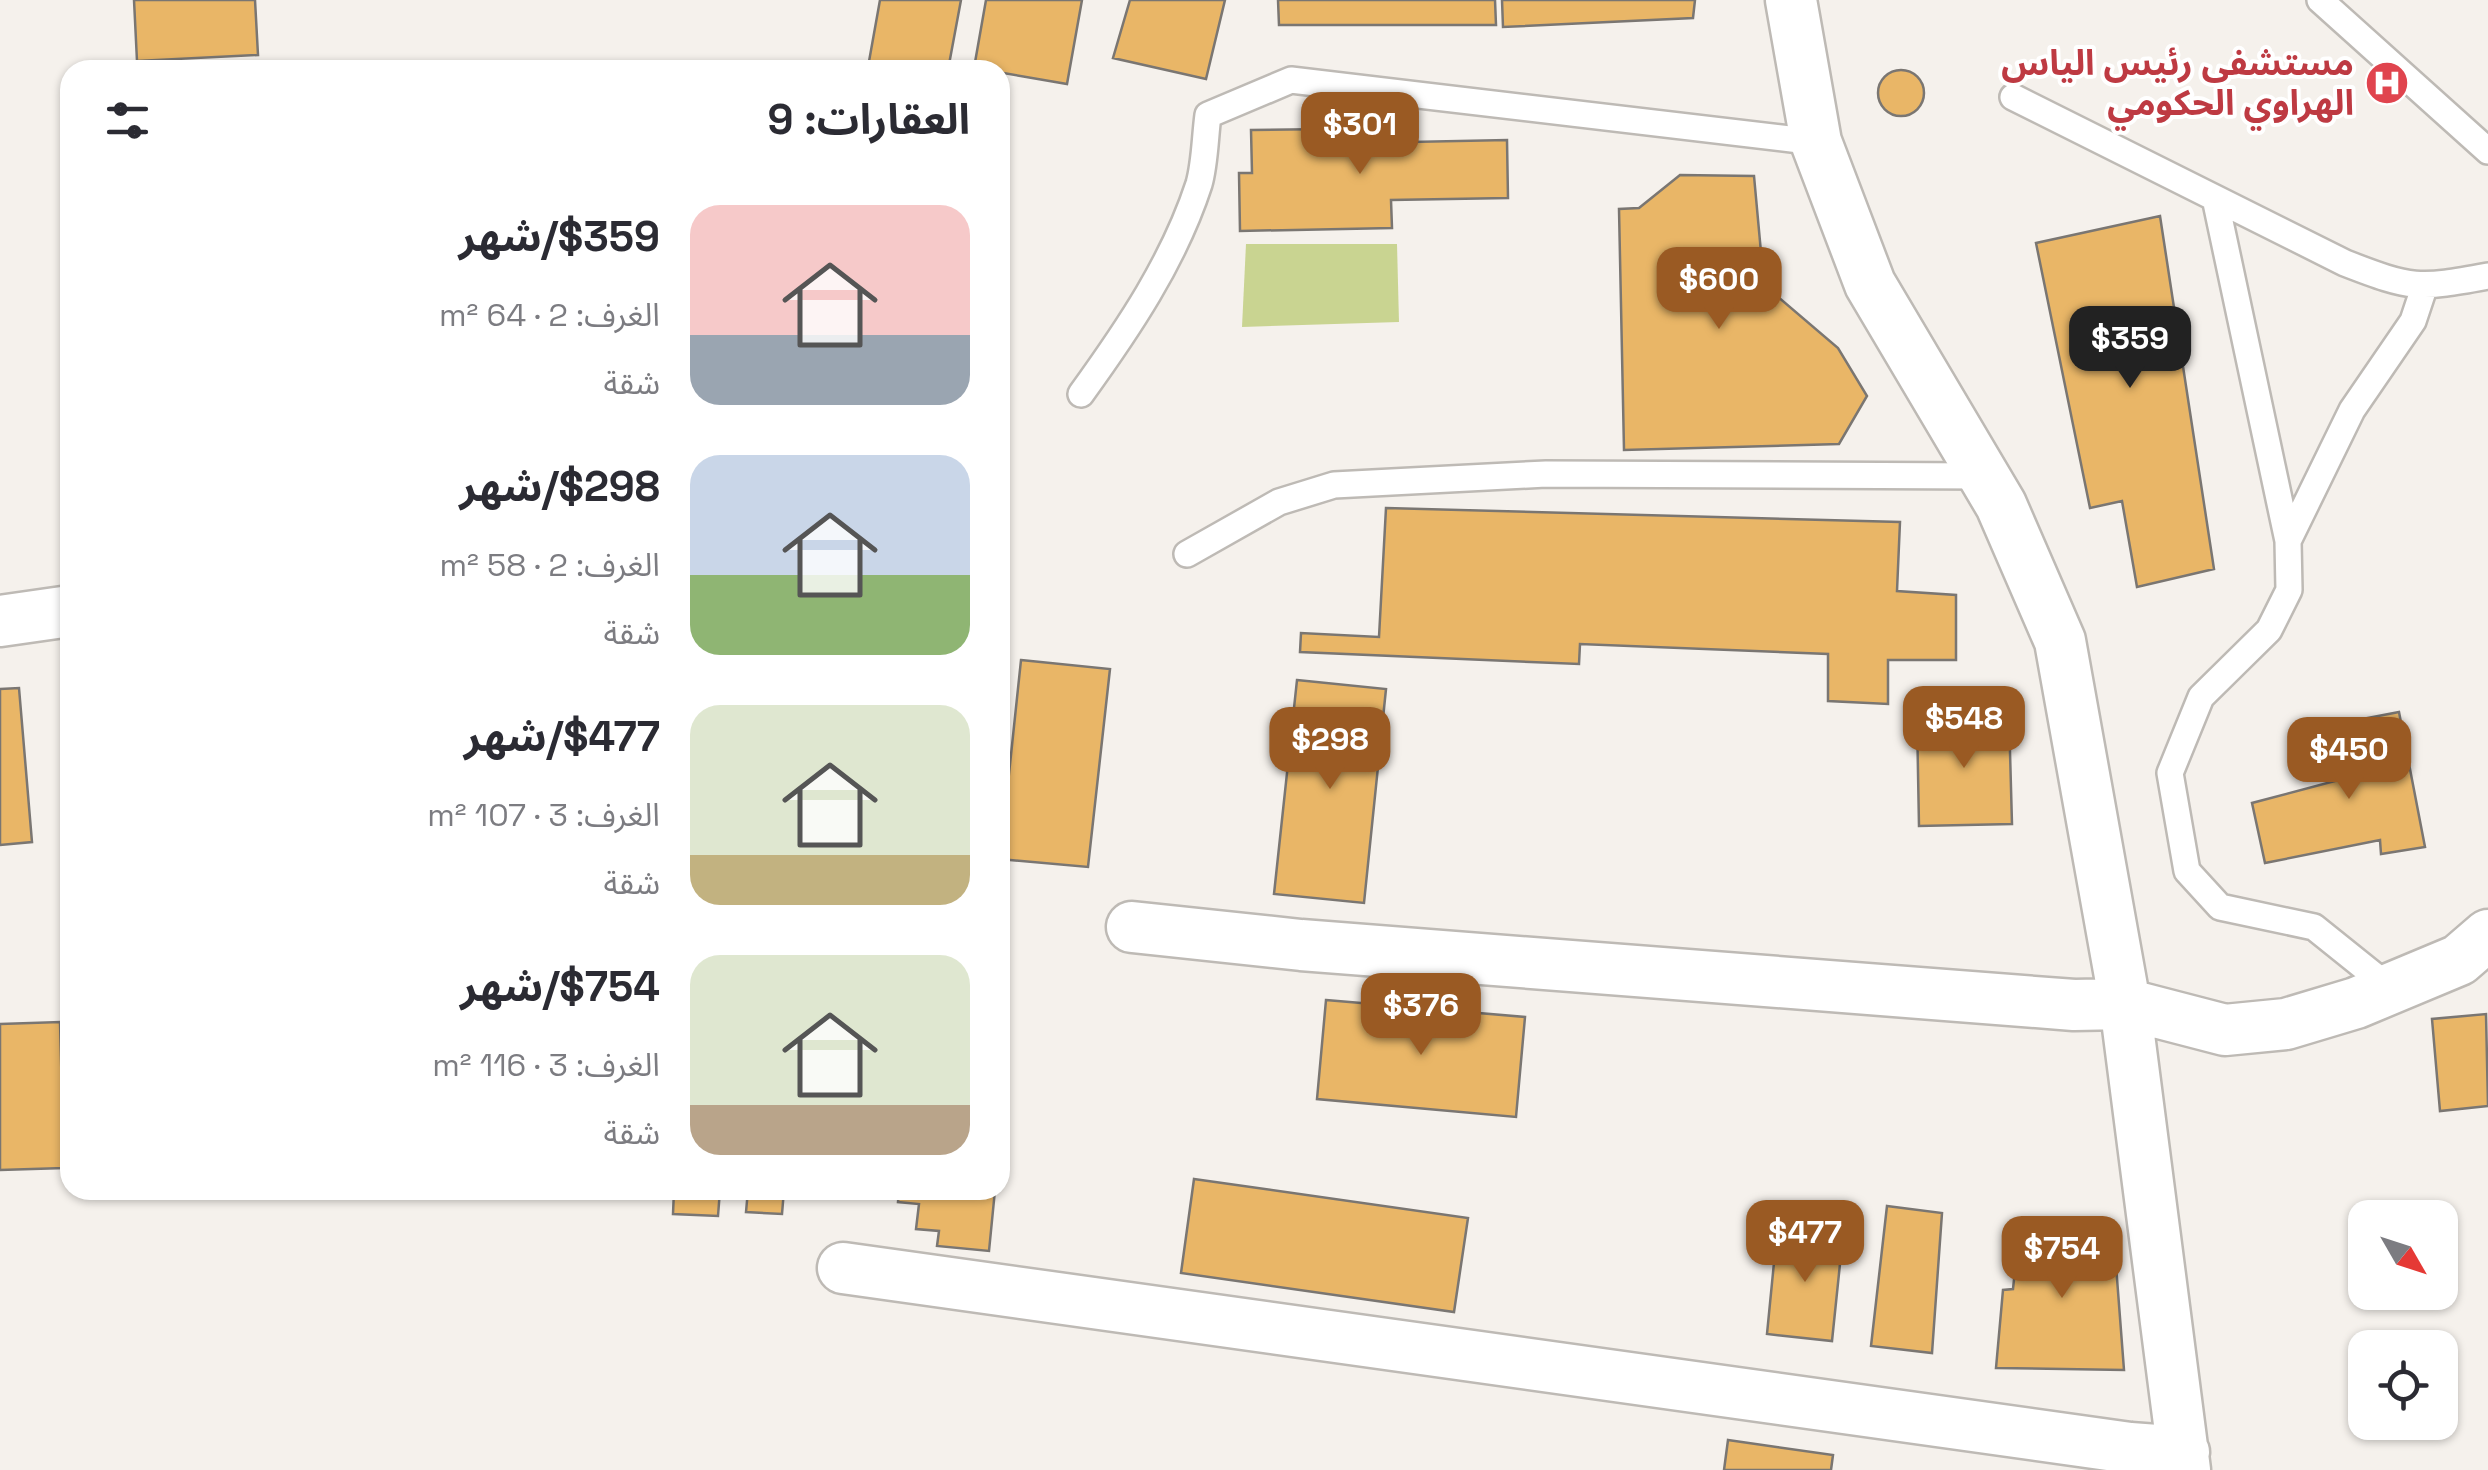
<!DOCTYPE html>
<html lang="ar">
<meta charset="utf-8">
<style>
:root{--surface:#fff;--page:#f7f7f7;--text:#2b2b33;--muted:#7c7c81;--accent:#9a5a23}
body{margin:0;font-family:"Space Grotesk","Noto Sans Arabic",sans-serif;background:var(--page);color:var(--text);direction:rtl;height:100vh;display:flex;flex-direction:column;font-size:38px;white-space:nowrap}
*{box-sizing:border-box;margin:0}
p{font-size:32px;color:var(--muted)}
.icon{flex:none;width:55px;height:55px;fill:none;stroke:currentColor;stroke-width:2;stroke-linecap:round;stroke-linejoin:round}
.map{position:relative;flex:1;overflow:hidden;direction:ltr}
.sheet{position:absolute;left:60px;top:60px;width:950px;height:1140px;display:flex;flex-direction:column;background:var(--surface);border-radius:30px;box-shadow:0 2px 8px #0004;direction:rtl}
.sheet>*{flex:none}
.needle{width:65px;rotate:129deg}
.fabs{position:absolute;left:2348px;top:1200px;display:grid;gap:20px}
.fabs a{display:grid;place-items:center;width:110px;height:110px;border-radius:20px;background:var(--surface);box-shadow:0 2px 8px #0004;font-size:50px}
.price{position:absolute;translate:-50% -85px;padding:0 22px;border-radius:20px;background:var(--accent);color:#fff;font-size:32px;line-height:65px;filter:drop-shadow(0 2px 5px #0008)}
.price::after{content:'';position:absolute;left:50%;top:60px;width:30px;height:22px;margin-left:-15px;background:inherit;clip-path:polygon(0 0,100% 0,50% 100%)}
.price.on{background:#222;color:#fff}
ul{padding:0;list-style:none}
li{display:flex;align-items:center;gap:30px;height:250px;padding:0 40px}
li span{display:grid;place-items:center;flex:none;width:280px;height:200px;border-radius:30px;color:#555}
li>.icon{margin-inline-start:auto}
span .icon{width:120px;height:120px;fill:#fffc;stroke-width:1}
li b{font-size:42px}
h2{display:flex;justify-content:space-between;align-items:center;height:120px;padding:0 40px;font-size:42px}
.map>svg:first-child{display:block}
</style>
<div class="map">
<svg width="2488" height="1470" viewBox="0 0 2488 1470">
<rect width="100%" height="100%" fill="#f5f1ec"/>
<path fill="#c9d491" d="M1246,244H1397L1399,322L1242,327Z"/>
<path fill="#e9b667" stroke="#7a7672" stroke-width="2.5" d="M134,0H255L258,55L137,61Z
M880,0H961L948,70L868,67Z
M986,0H1082L1067,84L974,68Z
M1130,0H1225L1206,79L1113,58Z
M1278,0H1495L1496,25H1279Z
M1502,0H1695L1693,18L1503,27Z
M1878 93a23 23 0 1 1 46 0a23 23 0 1 1-46 0Z
M1410,128V142L1507,140L1508,198L1391,200L1392,228L1240,231L1239,173H1252L1251,130Z
M1680,175L1754,176L1764,285L1838,348L1867,396L1839,444L1624,450L1619,209L1639,208Z
M2160,216L2214,569L2137,587L2122,501L2090,508L2036,243Z
M1386,508L1900,522L1897,591L1956,595V660H1888V704L1828,701V654L1580,644L1579,664L1300,652L1301,633L1379,637Z
M1021,660L1110,669L1088,867L1000,859Z
M1297,680L1386,689L1364,903L1274,894Z
M19,688L32,842L0,845V689Z
M2399,712L2425,847L2381,854L2380,840L2265,863L2252,803L2361,774L2352,721Z
M2009,716L2012,824L1919,826L1917,718Z
M1326,1000L1525,1017L1516,1117L1317,1099Z
M2486,1014L2488,1106L2440,1111L2432,1019Z
M60,1022L64,1168L0,1170V1024Z
M1194,1179L1468,1218L1454,1312L1181,1273Z
M674,1190H720L718,1216L673,1214Z
M748,1190H784L782,1214L746,1212Z
M899,1190H995L989,1251L937,1246L939,1231L916,1229L919,1204L898,1202Z
M1887,1206L1942,1213L1932,1353L1871,1346Z
M2010,1224L2113,1226L2124,1370L1996,1368L2003,1290L2013,1289L2018,1242H2008Z
M1777,1232L1843,1235L1832,1341L1767,1334Z
M1728,1440L1833,1455L1831,1470H1724Z"/>
<g fill="none" stroke-linecap="round" stroke-linejoin="round">
<g stroke="#bebab5" stroke-width="30">
<path id="lane" d="M2320,0L2488,151
M2013,97L2345,263C2412,289 2418,289 2488,276
M2215,198L2288,541L2289,590L2269,630L2201,697L2170,773L2187,871L2220,907L2314,927L2390,988
M1081,394C1128,329 1174,261 1199,184C1205,163 1205,137 1208,115L1291,80L1816,142
M2288,541L2352,410L2413,321L2424,288
M1187,554L1279,502L1334,485L1546,474L1983,476"/>
</g>
<g stroke="#bebab5" stroke-width="55">
<path id="street" d="M1791,0L1816,142L1870,284L2001,505L2060,641L2125,1004L2185,1470
M0,621L70,611
M1132,927L1301,945L2074,1005L2125,1004L2225,1030L2286,1024L2356,1003L2459,960L2488,935
M843,1268L2130,1448L2184,1452"/>
</g>
<use href="#lane" stroke="#fff" stroke-width="25"/>
<use href="#street" stroke="#fff" stroke-width="50"/>
</g>
<defs>
<g id="hospital-disc" transform="scale(2.25)"><circle r="9.5" fill="#e0444e" stroke="#fff"/><path d="M-5-5h3v3.5h4V-5h3V5h-3V1.5h-4V5h-3Z" fill="#fff"/></g>
</defs>
<g fill-rule="evenodd">
<use href="#hospital-disc" x="2387" y="83"/>
</g>
<g text-anchor="middle" dominant-baseline="central" stroke-width="8" stroke-linejoin="round" paint-order="stroke">
<g font-size="35" font-weight="bold" fill="#be3a42" stroke="#fff" text-anchor="end">
<text x="2354" y="63">مستشفى رئيس الياس<tspan x="2354" dy="40">الهراوي الحكومي</tspan></text>
</g>
</g>
</svg>
<div class="fabs">
<a><svg class="needle" viewBox="-14 -14 28 28"><path d="M0-13l5 13h-10z" fill="#e53935"/><path d="M0 13l5-13h-10z" fill="#7c7c81"/></svg></a>
<a><svg class="icon" aria-label="locate" viewBox="0 0 24 24"><circle cx="12" cy="12" r="6"/><path d="M12 2v4M12 18v4M2 12h4M18 12h4"/></svg></a>
</div>
<b class="price" style="left:1360px;top:177px">$301</b>
<b class="price" style="left:1719px;top:332px">$600</b>
<b class="price on" style="left:2130px;top:391px">$359</b>
<b class="price" style="left:1964px;top:771px">$548</b>
<b class="price" style="left:1330px;top:792px">$298</b>
<b class="price" style="left:2349px;top:802px">$450</b>
<b class="price" style="left:1421px;top:1058px">$376</b>
<b class="price" style="left:1805px;top:1285px">$477</b>
<b class="price" style="left:2062px;top:1301px">$754</b>
<section class="sheet">
<h2>العقارات: 9<svg class="icon" aria-label="filters" viewBox="0 0 24 24"><path d="M4 7h16M4 17h16"/><circle cx="9" cy="7" r="2"/><circle cx="15" cy="17" r="2"/></svg></h2>
<ul>
<li><span style="background:linear-gradient(#f6c9c9 65%,#9aa5b1 0)"><svg class="icon" aria-label="home" viewBox="0 0 24 24"><path d="M3 11l9-7 9 7M6 9v11h12V9"/></svg></span><div><b>$359/شهر</b><p>الغرف: 2 · 64 m²</p><p>شقة</p></div></li>
<li><span style="background:linear-gradient(#c9d6e8 60%,#8fb573 0)"><svg class="icon" aria-label="home" viewBox="0 0 24 24"><path d="M3 11l9-7 9 7M6 9v11h12V9"/></svg></span><div><b>$298/شهر</b><p>الغرف: 2 · 58 m²</p><p>شقة</p></div></li>
<li><span style="background:linear-gradient(#dfe7d0 75%,#c2b280 0)"><svg class="icon" aria-label="home" viewBox="0 0 24 24"><path d="M3 11l9-7 9 7M6 9v11h12V9"/></svg></span><div><b>$477/شهر</b><p>الغرف: 3 · 107 m²</p><p>شقة</p></div></li>
<li><span style="background:linear-gradient(#dfe7d0 75%,#b9a48a 0)"><svg class="icon" aria-label="home" viewBox="0 0 24 24"><path d="M3 11l9-7 9 7M6 9v11h12V9"/></svg></span><div><b>$754/شهر</b><p>الغرف: 3 · 116 m²</p><p>شقة</p></div></li>
</ul>
</section>
</div>
